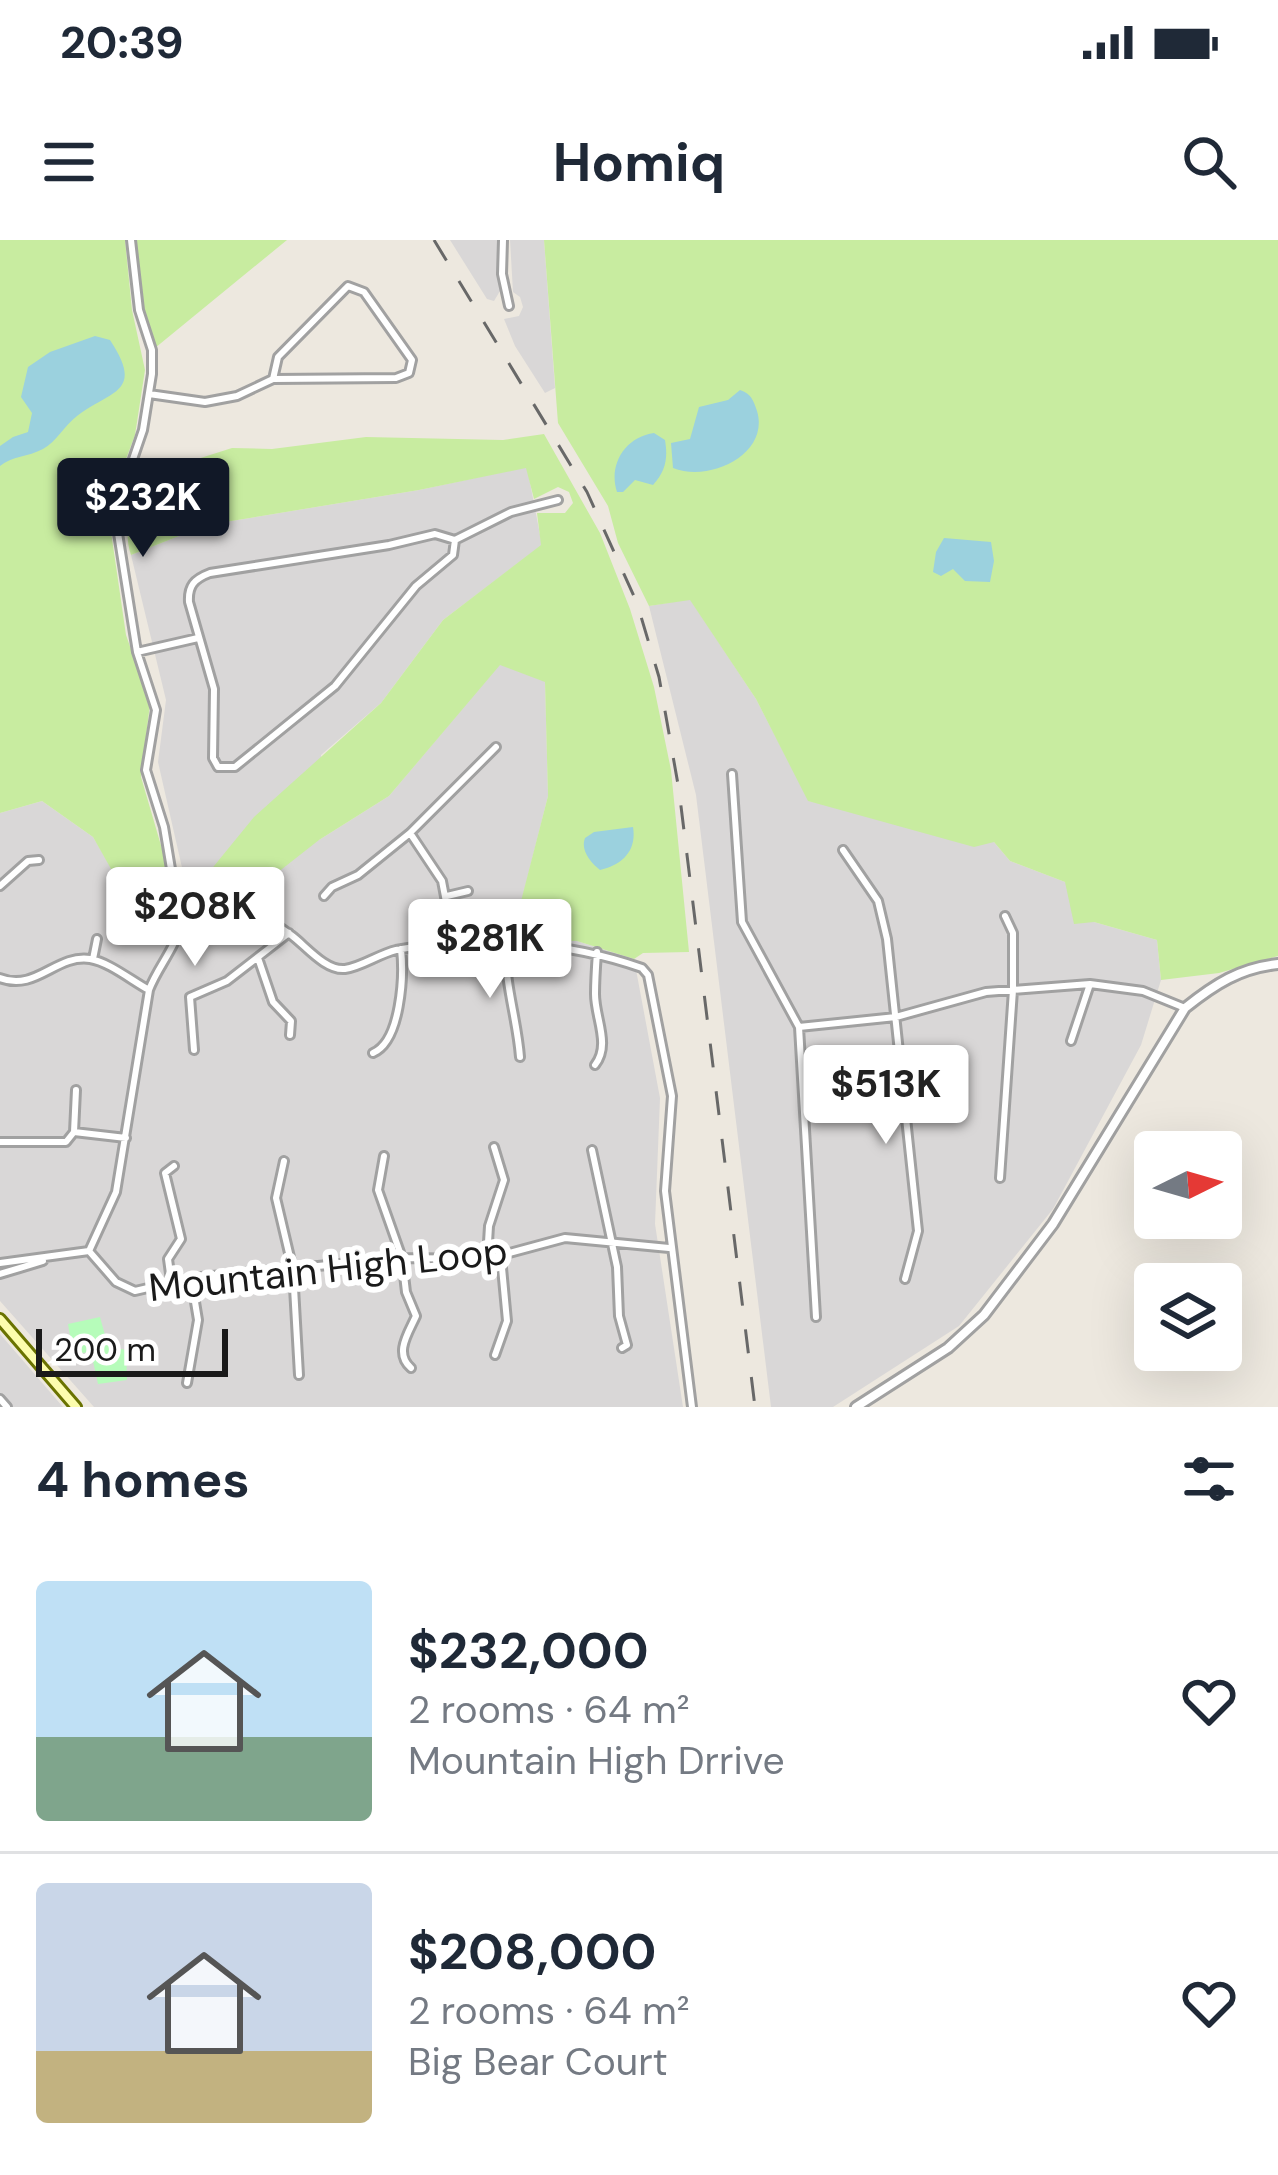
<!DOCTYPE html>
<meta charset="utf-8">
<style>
:root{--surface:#fff;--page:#f6f6f7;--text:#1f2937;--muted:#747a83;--line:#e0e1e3;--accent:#111827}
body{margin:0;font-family:"DM Sans",sans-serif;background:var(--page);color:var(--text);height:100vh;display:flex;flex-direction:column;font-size:45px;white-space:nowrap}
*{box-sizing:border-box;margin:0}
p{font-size:39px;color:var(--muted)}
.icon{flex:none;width:66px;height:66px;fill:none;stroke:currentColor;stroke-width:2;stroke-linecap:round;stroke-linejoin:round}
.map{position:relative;height:1167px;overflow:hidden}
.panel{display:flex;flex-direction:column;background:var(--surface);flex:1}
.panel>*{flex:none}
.needle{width:78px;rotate:85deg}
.controls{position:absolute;left:1134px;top:891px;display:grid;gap:24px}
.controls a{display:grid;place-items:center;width:108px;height:108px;border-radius:12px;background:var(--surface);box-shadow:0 12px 48px #0002;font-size:60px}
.scale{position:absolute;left:36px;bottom:30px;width:192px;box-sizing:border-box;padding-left:12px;border:6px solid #1a1a1a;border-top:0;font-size:33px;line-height:42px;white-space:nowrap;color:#1a1a1a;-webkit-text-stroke:9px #fff;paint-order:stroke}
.price{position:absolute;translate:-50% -102px;padding:0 27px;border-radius:12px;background:#fff;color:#222;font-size:39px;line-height:78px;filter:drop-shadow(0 3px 6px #0008)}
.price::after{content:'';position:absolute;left:50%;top:72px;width:36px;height:27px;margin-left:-18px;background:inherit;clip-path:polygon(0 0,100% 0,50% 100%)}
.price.on{background:var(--accent);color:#fff}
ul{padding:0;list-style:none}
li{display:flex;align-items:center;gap:36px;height:300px;padding:0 36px}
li+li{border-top:3px solid var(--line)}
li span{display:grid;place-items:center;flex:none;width:336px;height:240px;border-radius:12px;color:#555}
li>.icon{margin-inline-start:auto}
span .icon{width:144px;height:144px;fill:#fffc;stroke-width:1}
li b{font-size:51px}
h2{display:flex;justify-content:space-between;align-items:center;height:144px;padding:0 36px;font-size:51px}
.status{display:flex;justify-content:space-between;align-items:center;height:84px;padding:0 60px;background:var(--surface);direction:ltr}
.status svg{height:33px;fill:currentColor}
header{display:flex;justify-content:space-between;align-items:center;height:156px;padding:0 36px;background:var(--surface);font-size:54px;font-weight:700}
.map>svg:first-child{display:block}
</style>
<div class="status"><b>20:39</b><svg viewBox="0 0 49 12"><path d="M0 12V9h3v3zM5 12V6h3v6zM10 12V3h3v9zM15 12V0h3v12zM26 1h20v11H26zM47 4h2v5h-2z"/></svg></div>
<header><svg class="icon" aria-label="menu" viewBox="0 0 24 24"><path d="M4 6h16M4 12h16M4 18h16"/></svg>Homiq<svg class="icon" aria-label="search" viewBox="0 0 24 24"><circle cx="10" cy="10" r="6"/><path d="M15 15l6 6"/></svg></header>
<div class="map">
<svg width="1278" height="1167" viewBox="0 0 1278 1167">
<rect width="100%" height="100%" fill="#ede8df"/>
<path fill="#d9d7d7" d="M450,0H498L500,51L494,61L487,59Z
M510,0H544L555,148L545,153L515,106L504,79L519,76L523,67L520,57L513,52Z
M527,227L542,305L443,380L381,463L321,515L319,600L389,556L500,424L545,441L548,556L512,699L577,701L634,719L660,858L655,984L683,1167H94L0,1061V573L42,561L93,597L120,642L167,626L183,632L158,522L166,460L131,315L207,285L419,250Z
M690,359L756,459L809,561L994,602L1010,621L1065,642L1094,682L1157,700L1161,740L1141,805L1053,969L959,1086L833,1167H771L696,555L649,366Z
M0,1094L63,1167H0Z"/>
<path fill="#c8eca0" d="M0,0H125L132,70L145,130L135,195L112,257L110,285L126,395L150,464L141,537L167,626L119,643L93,597L42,561L0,573Z
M135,0H287L155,108L140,60Z
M544,0H1278V716L1219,733L1161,740L1157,700L1094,682L1074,684L1065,642L1010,621L994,602L974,607L808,561L756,459L690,360L649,366L618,303L608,266L558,183Z
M544,194L600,293L630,369L654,447L671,530L689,712L643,713L634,719L577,701L511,700L548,556L545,442L500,425L389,556L319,600L245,658L205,637L254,577L381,463L443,380L541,305L537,273H565L573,263L569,252L558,247L534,259L526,228L419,250L207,285L131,315C121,286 135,256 147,230L166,229L232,208L272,209L366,197L503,200Z"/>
<path fill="#b6fcba" d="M100,1077L108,1106L126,1110L127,1140L98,1144L91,1112L73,1114L68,1084Z"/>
<path fill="#9bd1de" d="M95,96L110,100C145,153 111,150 77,176C64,186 57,201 43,209C28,217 12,216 0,226V206L13,197L28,192L32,173L21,157L28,127L50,112Z
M740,150C751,154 753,159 757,171C770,214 710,243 673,228L671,203L690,199L699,167L728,160Z
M654,193L665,200C668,218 666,231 653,245L635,240L623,252H617C608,225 625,197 654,193Z
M944,298L991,302L994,321L990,342L965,341L953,329L941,336L933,332L936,312Z
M633,587C637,611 622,625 600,630C591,623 580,610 585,598L594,592Z"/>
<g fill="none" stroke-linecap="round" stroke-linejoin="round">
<g stroke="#a1a1a1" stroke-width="12">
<path id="minor" d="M503,0L502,34L509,66
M149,154L205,162L237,156L273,139L396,138L409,133L412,120L364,52L348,46L278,117L273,139
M455,300L453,315L416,346L335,446L235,527H218L213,518L214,449L189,362C188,346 194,339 210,333L389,305L435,294L455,300L511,272L558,260
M137,412L198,398
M732,534L742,682L799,787L816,1077
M410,593L442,641L454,704
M843,610L878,661L887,699L918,991L905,1039
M175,643C209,642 263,674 291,695C305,705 325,731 345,729C361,727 379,714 396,710C477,695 565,701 642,728L648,735L672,856L665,951L692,1167
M0,646L28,621L39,620
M324,656L332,647L358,635L410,593L496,507
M447,656L468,651
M506,704C504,743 517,778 520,817
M258,718L273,762L291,781L290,795
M93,719L97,699
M0,738C36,752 56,714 90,719C109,722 132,741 149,750
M799,787L896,777L986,752L1090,744L1143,751L1185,768
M1071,801L1090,744
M194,810L190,757L227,741L289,693
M373,813C401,801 404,736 401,709
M595,825C611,805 595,778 595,754C595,740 596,726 597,712
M74,892L76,850
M0,902H66L74,892L126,898
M592,910L617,1027L619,1076L627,1105L622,1108
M384,916L378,950L402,1018L406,1052L416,1076C408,1094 394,1113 411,1128
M284,921L276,958L293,1030L299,1135
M1000,938L1013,750V693L1005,676
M89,1011L116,952L149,750C158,726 177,707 180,683L164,587L146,530L156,470L137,412L117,287L120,257L143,190L152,134V110L139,70L131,0
M89,1011L116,1042L135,1051L191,1038L402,1018L487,1019L565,998L669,1008
M487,1019L489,986L504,940L494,907
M0,1023L89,1011
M0,1034L43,1021
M171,1041L168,1019L181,999L165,933L174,926
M495,1115L507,1081L501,1017
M187,1143L198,1080L191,1038
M0,1159L7,1167"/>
</g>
<g stroke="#a1a1a1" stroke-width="14">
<path id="tertiary" d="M856,1167L948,1108L984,1075L1053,984L1185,768C1215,744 1240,728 1278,724"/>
</g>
<g stroke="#6a7300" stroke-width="14">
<path id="secondary" d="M0,1079L76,1167"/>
</g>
<use href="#minor" stroke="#fff" stroke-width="6"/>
<use href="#tertiary" stroke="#fff" stroke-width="8"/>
<use href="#secondary" stroke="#fcfdad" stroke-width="8"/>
<path stroke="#686868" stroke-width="3" stroke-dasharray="24 24" stroke-linecap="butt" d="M434,0L587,252L637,363L659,437L679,550L755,1167"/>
</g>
<g text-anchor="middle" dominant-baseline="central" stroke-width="12" stroke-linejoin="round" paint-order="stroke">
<g font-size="39" fill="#1a1a1a" stroke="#fff">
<text transform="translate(328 1029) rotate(-6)">Mountain High Loop</text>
</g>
</g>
</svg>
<div class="controls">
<a><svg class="needle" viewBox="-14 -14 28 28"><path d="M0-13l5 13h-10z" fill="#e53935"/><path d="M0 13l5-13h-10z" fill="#747a83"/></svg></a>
<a><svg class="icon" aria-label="layers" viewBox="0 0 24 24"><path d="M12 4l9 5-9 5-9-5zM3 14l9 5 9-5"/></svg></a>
</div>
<div class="scale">200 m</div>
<b class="price on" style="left:143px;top:320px">$232K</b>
<b class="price" style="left:195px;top:729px">$208K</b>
<b class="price" style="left:490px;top:761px">$281K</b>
<b class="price" style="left:886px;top:907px">$513K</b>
</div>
<section class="panel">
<h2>4 homes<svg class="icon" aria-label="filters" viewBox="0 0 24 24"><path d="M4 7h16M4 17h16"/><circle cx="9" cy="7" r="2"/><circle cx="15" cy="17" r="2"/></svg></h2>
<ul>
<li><span style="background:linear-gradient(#bfe0f5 65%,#7fa58c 0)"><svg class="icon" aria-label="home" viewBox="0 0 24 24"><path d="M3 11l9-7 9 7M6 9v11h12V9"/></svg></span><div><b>$232,000</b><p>2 rooms · 64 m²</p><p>Mountain High Drrive</p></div><svg class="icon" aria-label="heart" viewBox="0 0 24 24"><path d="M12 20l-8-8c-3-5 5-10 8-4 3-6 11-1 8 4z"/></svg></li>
<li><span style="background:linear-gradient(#c9d6e8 70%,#c2b280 0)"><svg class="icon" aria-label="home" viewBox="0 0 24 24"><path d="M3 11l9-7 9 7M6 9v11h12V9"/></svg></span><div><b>$208,000</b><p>2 rooms · 64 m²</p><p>Big Bear Court</p></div><svg class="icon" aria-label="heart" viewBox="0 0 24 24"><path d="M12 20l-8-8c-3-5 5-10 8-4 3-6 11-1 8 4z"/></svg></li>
</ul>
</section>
